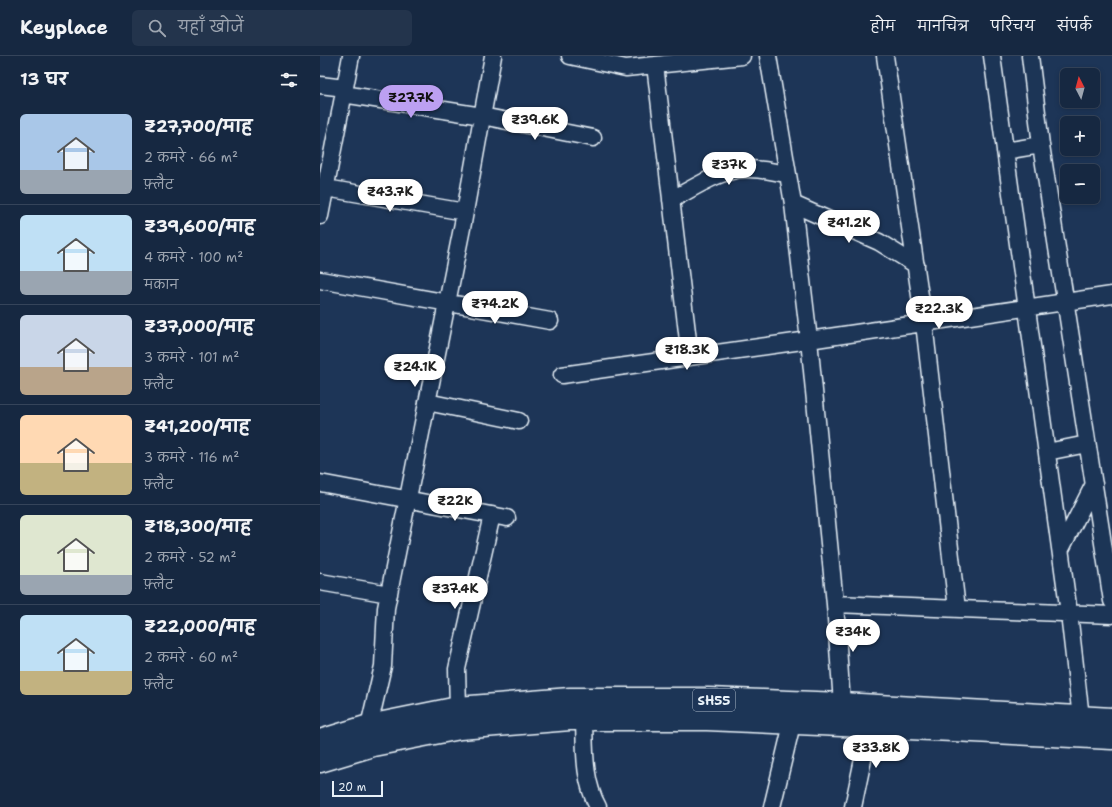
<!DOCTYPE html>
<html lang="hi">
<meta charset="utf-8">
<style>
:root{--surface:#162841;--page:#23344c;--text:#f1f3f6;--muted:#9ea6b1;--line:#35445a;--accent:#bca0f2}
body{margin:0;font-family:"Shantell Sans","Playpen Sans Deva",sans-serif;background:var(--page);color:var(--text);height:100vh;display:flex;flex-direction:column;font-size:15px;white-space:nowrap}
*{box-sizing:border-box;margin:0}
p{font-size:13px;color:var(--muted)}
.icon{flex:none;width:22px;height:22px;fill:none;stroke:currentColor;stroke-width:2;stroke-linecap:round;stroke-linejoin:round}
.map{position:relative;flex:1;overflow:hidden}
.side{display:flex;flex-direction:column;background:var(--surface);width:320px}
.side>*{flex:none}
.needle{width:26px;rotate:354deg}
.controls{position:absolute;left:740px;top:12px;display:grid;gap:8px}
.controls a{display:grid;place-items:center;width:40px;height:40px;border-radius:6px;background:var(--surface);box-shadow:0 2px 6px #0003,0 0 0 1px var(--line);font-size:20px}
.scale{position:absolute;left:12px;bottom:10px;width:51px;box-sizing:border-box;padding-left:4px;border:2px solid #e8f1f8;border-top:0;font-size:11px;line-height:14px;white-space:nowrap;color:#e8f1f8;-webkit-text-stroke:3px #1d3557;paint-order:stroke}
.price{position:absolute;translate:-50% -34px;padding:0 9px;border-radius:14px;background:#fff;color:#222;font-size:13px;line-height:26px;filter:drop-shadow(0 1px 2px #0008)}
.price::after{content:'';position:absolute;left:50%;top:24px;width:12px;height:9px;margin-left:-6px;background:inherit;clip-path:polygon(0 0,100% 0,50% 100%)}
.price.on{background:var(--accent);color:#111}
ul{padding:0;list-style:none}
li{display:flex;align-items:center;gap:12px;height:100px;padding:0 20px}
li+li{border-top:1px solid var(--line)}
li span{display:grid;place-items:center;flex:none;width:112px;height:80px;border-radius:6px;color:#555}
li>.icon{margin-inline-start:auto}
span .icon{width:48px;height:48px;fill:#fffc;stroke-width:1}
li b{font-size:17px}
h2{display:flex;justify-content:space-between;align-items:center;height:48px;padding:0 20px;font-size:17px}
header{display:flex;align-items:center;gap:24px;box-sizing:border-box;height:56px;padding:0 20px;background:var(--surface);border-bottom:1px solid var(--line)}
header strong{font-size:19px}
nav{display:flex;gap:22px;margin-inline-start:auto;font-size:14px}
.search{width:280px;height:36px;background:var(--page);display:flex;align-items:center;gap:10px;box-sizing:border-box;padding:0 14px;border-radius:6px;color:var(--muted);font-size:15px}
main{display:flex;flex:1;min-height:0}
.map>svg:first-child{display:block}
</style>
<header>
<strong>Keyplace</strong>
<div class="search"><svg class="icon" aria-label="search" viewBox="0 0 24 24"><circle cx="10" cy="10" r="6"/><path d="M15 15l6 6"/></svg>यहाँ खोजें</div>
<nav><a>होम</a><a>मानचित्र</a><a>परिचय</a><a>संपर्क</a></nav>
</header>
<main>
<section class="side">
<h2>13 घर<svg class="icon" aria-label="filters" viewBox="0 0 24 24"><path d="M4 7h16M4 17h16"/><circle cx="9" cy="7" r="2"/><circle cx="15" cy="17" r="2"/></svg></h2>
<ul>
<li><span style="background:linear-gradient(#a9c7e8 70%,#9aa5b1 0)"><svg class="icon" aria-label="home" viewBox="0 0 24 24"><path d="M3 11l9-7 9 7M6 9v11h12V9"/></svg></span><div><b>₹27,700/माह</b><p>2 कमरे · 66 m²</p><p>फ़्लैट</p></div></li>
<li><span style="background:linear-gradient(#bfe0f5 70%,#9aa5b1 0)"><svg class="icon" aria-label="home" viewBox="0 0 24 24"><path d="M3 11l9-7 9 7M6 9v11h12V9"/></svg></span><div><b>₹39,600/माह</b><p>4 कमरे · 100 m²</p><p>मकान</p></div></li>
<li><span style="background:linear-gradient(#c9d6e8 65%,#b9a48a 0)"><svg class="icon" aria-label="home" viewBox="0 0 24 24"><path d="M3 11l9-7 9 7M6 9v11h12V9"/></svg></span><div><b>₹37,000/माह</b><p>3 कमरे · 101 m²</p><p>फ़्लैट</p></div></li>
<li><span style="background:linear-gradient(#ffd9b3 60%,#c2b280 0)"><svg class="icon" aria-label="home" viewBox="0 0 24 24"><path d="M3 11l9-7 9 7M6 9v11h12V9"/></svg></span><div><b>₹41,200/माह</b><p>3 कमरे · 116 m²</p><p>फ़्लैट</p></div></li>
<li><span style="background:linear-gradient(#dfe7d0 75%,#9aa5b1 0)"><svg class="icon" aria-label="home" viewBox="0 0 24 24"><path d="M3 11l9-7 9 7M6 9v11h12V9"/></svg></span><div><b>₹18,300/माह</b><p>2 कमरे · 52 m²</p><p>फ़्लैट</p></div></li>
<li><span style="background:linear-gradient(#bfe0f5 70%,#c2b280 0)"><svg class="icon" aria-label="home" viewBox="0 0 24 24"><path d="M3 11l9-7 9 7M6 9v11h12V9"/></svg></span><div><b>₹22,000/माह</b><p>2 कमरे · 60 m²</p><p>फ़्लैट</p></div></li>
</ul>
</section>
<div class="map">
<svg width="792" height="751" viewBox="0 0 792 751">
<rect width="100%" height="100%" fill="#1d3557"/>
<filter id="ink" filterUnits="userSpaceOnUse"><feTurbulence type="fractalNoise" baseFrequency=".025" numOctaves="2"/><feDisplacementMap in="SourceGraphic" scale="8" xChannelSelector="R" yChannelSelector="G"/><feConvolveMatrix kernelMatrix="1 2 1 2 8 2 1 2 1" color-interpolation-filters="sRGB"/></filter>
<g filter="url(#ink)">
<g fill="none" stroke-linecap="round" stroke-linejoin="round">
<g stroke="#e8f1f8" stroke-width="19">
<path id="street" d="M250,0L306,12L422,0
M448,0L473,148L489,284L792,239
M565,0L604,267L637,553
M672,0L749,557L761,662
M710,0L721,89L792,545
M335,9L370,301
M0,29L25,32
M23,38L162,60L273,82
M685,95L721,89
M0,131L145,156
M351,144C374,132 399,114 425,113C439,112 454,116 468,118
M473,148L559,186L596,209
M0,160L31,0
M0,224L230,265
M242,319L489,284L515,548L792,559
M107,346L199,365
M727,396L767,388
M0,427L187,462
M741,493L774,428
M0,526L69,538
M515,548L522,648
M138,652L137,613L172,459
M264,663C265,693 263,724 278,751
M49,670L63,610L66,552L143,167L173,0
M452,751L472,668
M533,751L550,670"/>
</g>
<g stroke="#e8f1f8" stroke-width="25">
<path id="primary" d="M0,685L49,670L138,652L250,643H388L522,648L792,663
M0,705L53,689L140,672L250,663H387L633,674L792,682"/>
</g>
<use href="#street" stroke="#1d3557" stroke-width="16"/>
<use href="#primary" stroke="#1d3557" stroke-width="22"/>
</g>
</g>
<g text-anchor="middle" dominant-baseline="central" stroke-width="3.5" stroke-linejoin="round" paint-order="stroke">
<rect fill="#1d3557" stroke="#abb9c8" stroke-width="1" x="373" y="633" width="42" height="22" rx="3"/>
<g font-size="13" font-weight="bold" fill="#e8f1f8">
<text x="394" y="644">SH55</text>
</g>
</g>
</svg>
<div class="controls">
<a><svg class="needle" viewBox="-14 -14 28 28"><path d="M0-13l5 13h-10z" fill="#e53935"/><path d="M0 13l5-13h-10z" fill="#9ea6b1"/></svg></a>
<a>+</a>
<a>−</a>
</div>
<div class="scale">20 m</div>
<b class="price on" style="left:91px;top:63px">₹27.7K</b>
<b class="price" style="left:215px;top:85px">₹39.6K</b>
<b class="price" style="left:409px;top:130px">₹37K</b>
<b class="price" style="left:70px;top:157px">₹43.7K</b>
<b class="price" style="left:529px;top:188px">₹41.2K</b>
<b class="price" style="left:175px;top:269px">₹74.2K</b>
<b class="price" style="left:619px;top:274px">₹22.3K</b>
<b class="price" style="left:367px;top:315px">₹18.3K</b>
<b class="price" style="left:95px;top:332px">₹24.1K</b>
<b class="price" style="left:135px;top:466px">₹22K</b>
<b class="price" style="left:135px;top:554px">₹37.4K</b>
<b class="price" style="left:533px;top:597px">₹34K</b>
<b class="price" style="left:556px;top:713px">₹33.8K</b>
</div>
</main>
